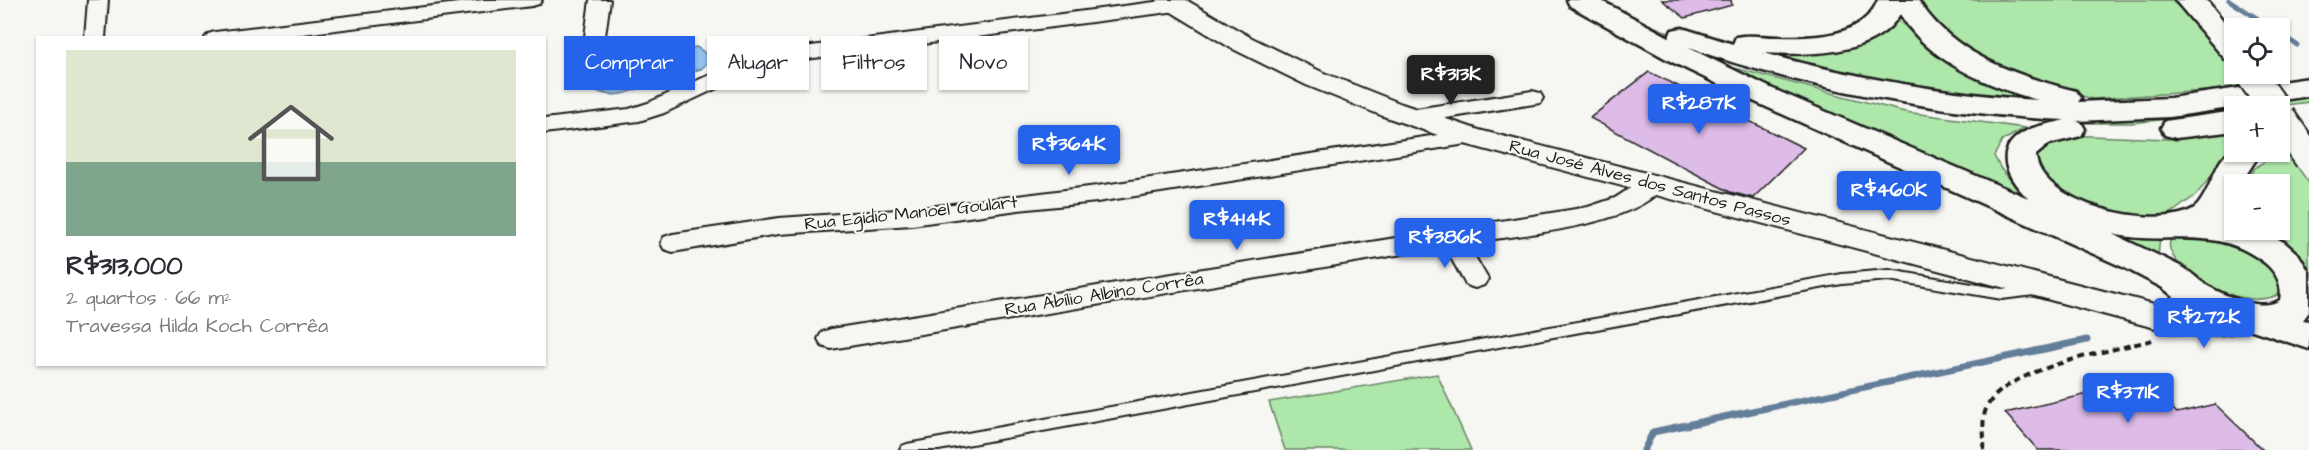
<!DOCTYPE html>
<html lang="pt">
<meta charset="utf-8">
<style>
:root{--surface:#fff;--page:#f2f2f3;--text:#2b2b33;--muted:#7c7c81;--accent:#2563eb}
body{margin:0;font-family:"Architects Daughter",sans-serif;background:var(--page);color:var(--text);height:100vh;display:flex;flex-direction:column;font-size:22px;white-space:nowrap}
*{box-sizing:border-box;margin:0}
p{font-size:20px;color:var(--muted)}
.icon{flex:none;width:33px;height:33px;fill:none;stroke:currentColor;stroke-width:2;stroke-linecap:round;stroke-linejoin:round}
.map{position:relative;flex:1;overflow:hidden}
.side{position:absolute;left:36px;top:36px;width:510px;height:330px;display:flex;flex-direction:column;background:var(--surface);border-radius:0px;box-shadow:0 2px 4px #0004}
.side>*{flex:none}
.hud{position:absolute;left:564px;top:36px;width:570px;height:54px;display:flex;gap:12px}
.buttons{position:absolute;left:2224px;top:18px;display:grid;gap:12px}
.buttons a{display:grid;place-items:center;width:66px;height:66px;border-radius:0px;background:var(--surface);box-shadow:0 2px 4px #0004;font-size:30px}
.price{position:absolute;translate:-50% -51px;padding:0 14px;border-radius:6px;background:var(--accent);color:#fff;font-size:20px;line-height:39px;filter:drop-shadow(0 2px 3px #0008)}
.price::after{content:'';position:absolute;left:50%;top:36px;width:18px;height:14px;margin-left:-9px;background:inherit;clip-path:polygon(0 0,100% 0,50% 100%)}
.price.current{background:#222;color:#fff}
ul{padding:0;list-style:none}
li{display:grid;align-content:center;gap:12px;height:318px;padding:0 30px}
li span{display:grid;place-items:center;height:186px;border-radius:0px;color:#555}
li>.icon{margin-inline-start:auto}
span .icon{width:108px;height:108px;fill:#fffc;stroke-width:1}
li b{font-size:26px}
.chip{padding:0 21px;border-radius:0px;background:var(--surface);box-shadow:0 2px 4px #0004;font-size:21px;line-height:54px}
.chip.current{background:var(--accent);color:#fff}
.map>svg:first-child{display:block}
</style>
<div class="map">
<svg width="2309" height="450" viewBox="0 0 2309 450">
<rect width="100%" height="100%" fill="#f6f6f2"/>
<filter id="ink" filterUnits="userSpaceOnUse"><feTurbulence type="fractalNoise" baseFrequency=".0167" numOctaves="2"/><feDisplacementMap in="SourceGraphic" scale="12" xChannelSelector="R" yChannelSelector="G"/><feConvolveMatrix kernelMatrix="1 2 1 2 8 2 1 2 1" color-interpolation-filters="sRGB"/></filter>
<g filter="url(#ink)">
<path fill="#aee7aa" stroke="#658263" stroke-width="1.5" d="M1916,0H2170L2192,16L2245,88L2093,99L2023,80L1959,49L1916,7Z
M1631,17L1704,47L1995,109L2309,93V102L2276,106H2235V112L2131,123H2087L2033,120L1908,103L1836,89L1762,70L1662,38Z
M1897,19L1931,50L1962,70L2069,106L2011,102L1829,73L1758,53L1832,52L1871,39Z
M1711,62L1905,112L2025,128L2002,141L1994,156L2001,169L2018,188L2160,235L2158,257Z
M2235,129V147L2196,195L2166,217L2117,215L2070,197L2040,181L2031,162L2037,146L2065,135L2168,139Z
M2272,155H2289L2309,183V277L2256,234L2239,230H2280V184H2245L2254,169Z
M2201,229L2276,263L2283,292C2238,321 2142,253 2177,234C2183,231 2194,231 2201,229Z
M1437,374L1471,450H1285L1269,402Z"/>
<path fill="#93c0ed" stroke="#637e99" stroke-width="1.5" d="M696,47C704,51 707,54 707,63L701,69C686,73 670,77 656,82C634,89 620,101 597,91L606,68L595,61Z"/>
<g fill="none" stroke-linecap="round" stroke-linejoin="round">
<path stroke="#637e99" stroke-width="5" d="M2229,0L2272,28
M2280,34L2297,45"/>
<path stroke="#637e99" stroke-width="7" d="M1644,450L1653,432L2087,340"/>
</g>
<path fill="#ddbce8" stroke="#1c1c1c" stroke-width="1.5" d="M1662,0H1731L1732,5L1685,18Z
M1649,72L1804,148L1753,198L1730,192L1590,118Z
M2145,381L2177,413L2215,404L2263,450H2038L2005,413Z"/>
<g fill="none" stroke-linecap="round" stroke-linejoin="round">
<g stroke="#1c1c1c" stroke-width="4">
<path id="service" d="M1889,270L2002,289L2034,285L2038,287L2040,290L2038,293L2034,295L2002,299L1889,280L1842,284L939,450H900L902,446L907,444L1842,274Z"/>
</g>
<g stroke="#1c1c1c" stroke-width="4">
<path id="minor" d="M88,0H108L105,38H85Z
M483,0H542L539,4L532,6L270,38H205L208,34L215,32Z
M590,0H610L605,36L602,40H588L585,36Z
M1170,0L1184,1L1187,5L1184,9L1177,11L791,61L732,81L664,113L639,121L544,133V119L629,109L648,103L718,71L788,49Z
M1532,91L1540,93L1543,98L1540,103L1409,124L1401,122L1398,117L1401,112L1409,110Z
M1471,130L1479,132L1482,137L1479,142L1097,202L1018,210L912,225L779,234L673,252L664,249L661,243L664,237L673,234L779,218L912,209L1097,186Z
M1654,175L1662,178L1666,183C1639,227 1516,235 1467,243L1488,279L1484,285L1475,288L1466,285L1445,247L831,349L822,346L818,339L822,332L831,329L1588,207L1615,198L1646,178Z"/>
</g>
<g stroke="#1c1c1c" stroke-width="4">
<path id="tertiary" d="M1157,0H1186L1250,37L1324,73L1402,104L1479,130L2170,308L2211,312L2232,310L2251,304L2262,307L2267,316L2262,325C2231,337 2203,337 2170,332L1461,143L1383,116L1306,85L1231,48L1160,5Z"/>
</g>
<g stroke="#1c1c1c" stroke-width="5">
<path id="primary" d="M1567,0H1600L1669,37L1672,30L1682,28L1733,44L1736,37C1750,34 1764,37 1778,37C1813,38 1863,38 1878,0H1918C1953,55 2017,76 2076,91L2081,98L2078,102L2170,98L2309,78V96L2170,117L2076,121L2081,122L2085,129L2081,136L2049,144L2036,155C2038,204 2157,231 2193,209C2204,203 2213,174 2220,162C2224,156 2230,150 2235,145V152H2261L2240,184H2235V196L2223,218L2235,221V230H2260L2284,242L2299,255L2309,272V312L2303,320L2309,321V349L2204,314L2180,302L2163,288L2125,268L1753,101L1672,62L1570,6ZM1900,14C1928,61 1987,86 2038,100C1946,94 1852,77 1763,53C1806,55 1875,57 1900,14ZM1687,47C1801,88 1945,115 2065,120C2054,123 2039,125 2028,130C1992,147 2005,177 2028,198L1773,89ZM2112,234C2169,247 2214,223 2265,263C2276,272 2283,285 2280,300C2262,313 2223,295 2206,285C2198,280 2192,273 2184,268C2160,256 2136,245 2112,234Z
M2175,0H2205L2209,3L2235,35V62L2225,59Z
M2235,111V131L2176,138L2165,135L2161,128L2165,121Z"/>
</g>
<path stroke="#1c1c1c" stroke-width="4" stroke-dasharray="7 4.5" stroke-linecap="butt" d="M1984,450C1985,437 1981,421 1986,409C2003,367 2115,351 2156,339"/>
<use href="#service" fill="#f6f6f2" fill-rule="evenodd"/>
<use href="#minor" fill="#f6f6f2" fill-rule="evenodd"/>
<use href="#tertiary" fill="#f6f6f2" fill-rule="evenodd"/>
<use href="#primary" fill="#f6f6f2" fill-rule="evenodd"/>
<g stroke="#1c1c1c" stroke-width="33" stroke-linecap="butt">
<path id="primary-bridge" d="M2250,74L2273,106
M2280,117L2309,158"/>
</g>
<use href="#primary-bridge" stroke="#f6f6f2" stroke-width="29"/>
</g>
</g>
<g text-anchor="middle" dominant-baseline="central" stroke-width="4.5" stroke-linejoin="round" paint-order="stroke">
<g font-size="18" fill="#1c1c1c" stroke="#f6f6f2">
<text transform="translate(1650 183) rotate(15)">Rua José Alves dos Santos Passos</text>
<text transform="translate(911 213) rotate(-6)">Rua Egídio Manoel Goulart</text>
<text transform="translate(1104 294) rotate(-9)">Rua Abílio Albino Corrêa</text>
</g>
</g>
</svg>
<div class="buttons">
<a><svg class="icon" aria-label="locate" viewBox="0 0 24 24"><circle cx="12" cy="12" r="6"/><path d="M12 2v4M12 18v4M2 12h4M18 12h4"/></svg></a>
<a>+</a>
<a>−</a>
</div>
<b class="price current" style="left:1451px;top:106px">R$313K</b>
<b class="price" style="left:1699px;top:135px">R$287K</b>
<b class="price" style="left:1069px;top:176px">R$364K</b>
<b class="price" style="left:1889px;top:222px">R$460K</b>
<b class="price" style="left:1237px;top:251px">R$414K</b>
<b class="price" style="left:1445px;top:269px">R$386K</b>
<b class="price" style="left:2204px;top:349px">R$272K</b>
<b class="price" style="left:2128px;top:424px">R$371K</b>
<div class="hud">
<a class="chip current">Comprar</a>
<a class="chip">Alugar</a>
<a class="chip">Filtros</a>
<a class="chip">Novo</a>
</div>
<section class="side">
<ul>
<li><span style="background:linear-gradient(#dfe7d0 60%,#7fa58c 0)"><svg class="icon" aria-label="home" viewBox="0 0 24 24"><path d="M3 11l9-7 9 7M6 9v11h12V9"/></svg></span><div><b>R$313,000</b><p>2 quartos · 66 m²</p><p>Travessa Hilda Koch Corrêa</p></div></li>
</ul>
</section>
</div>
